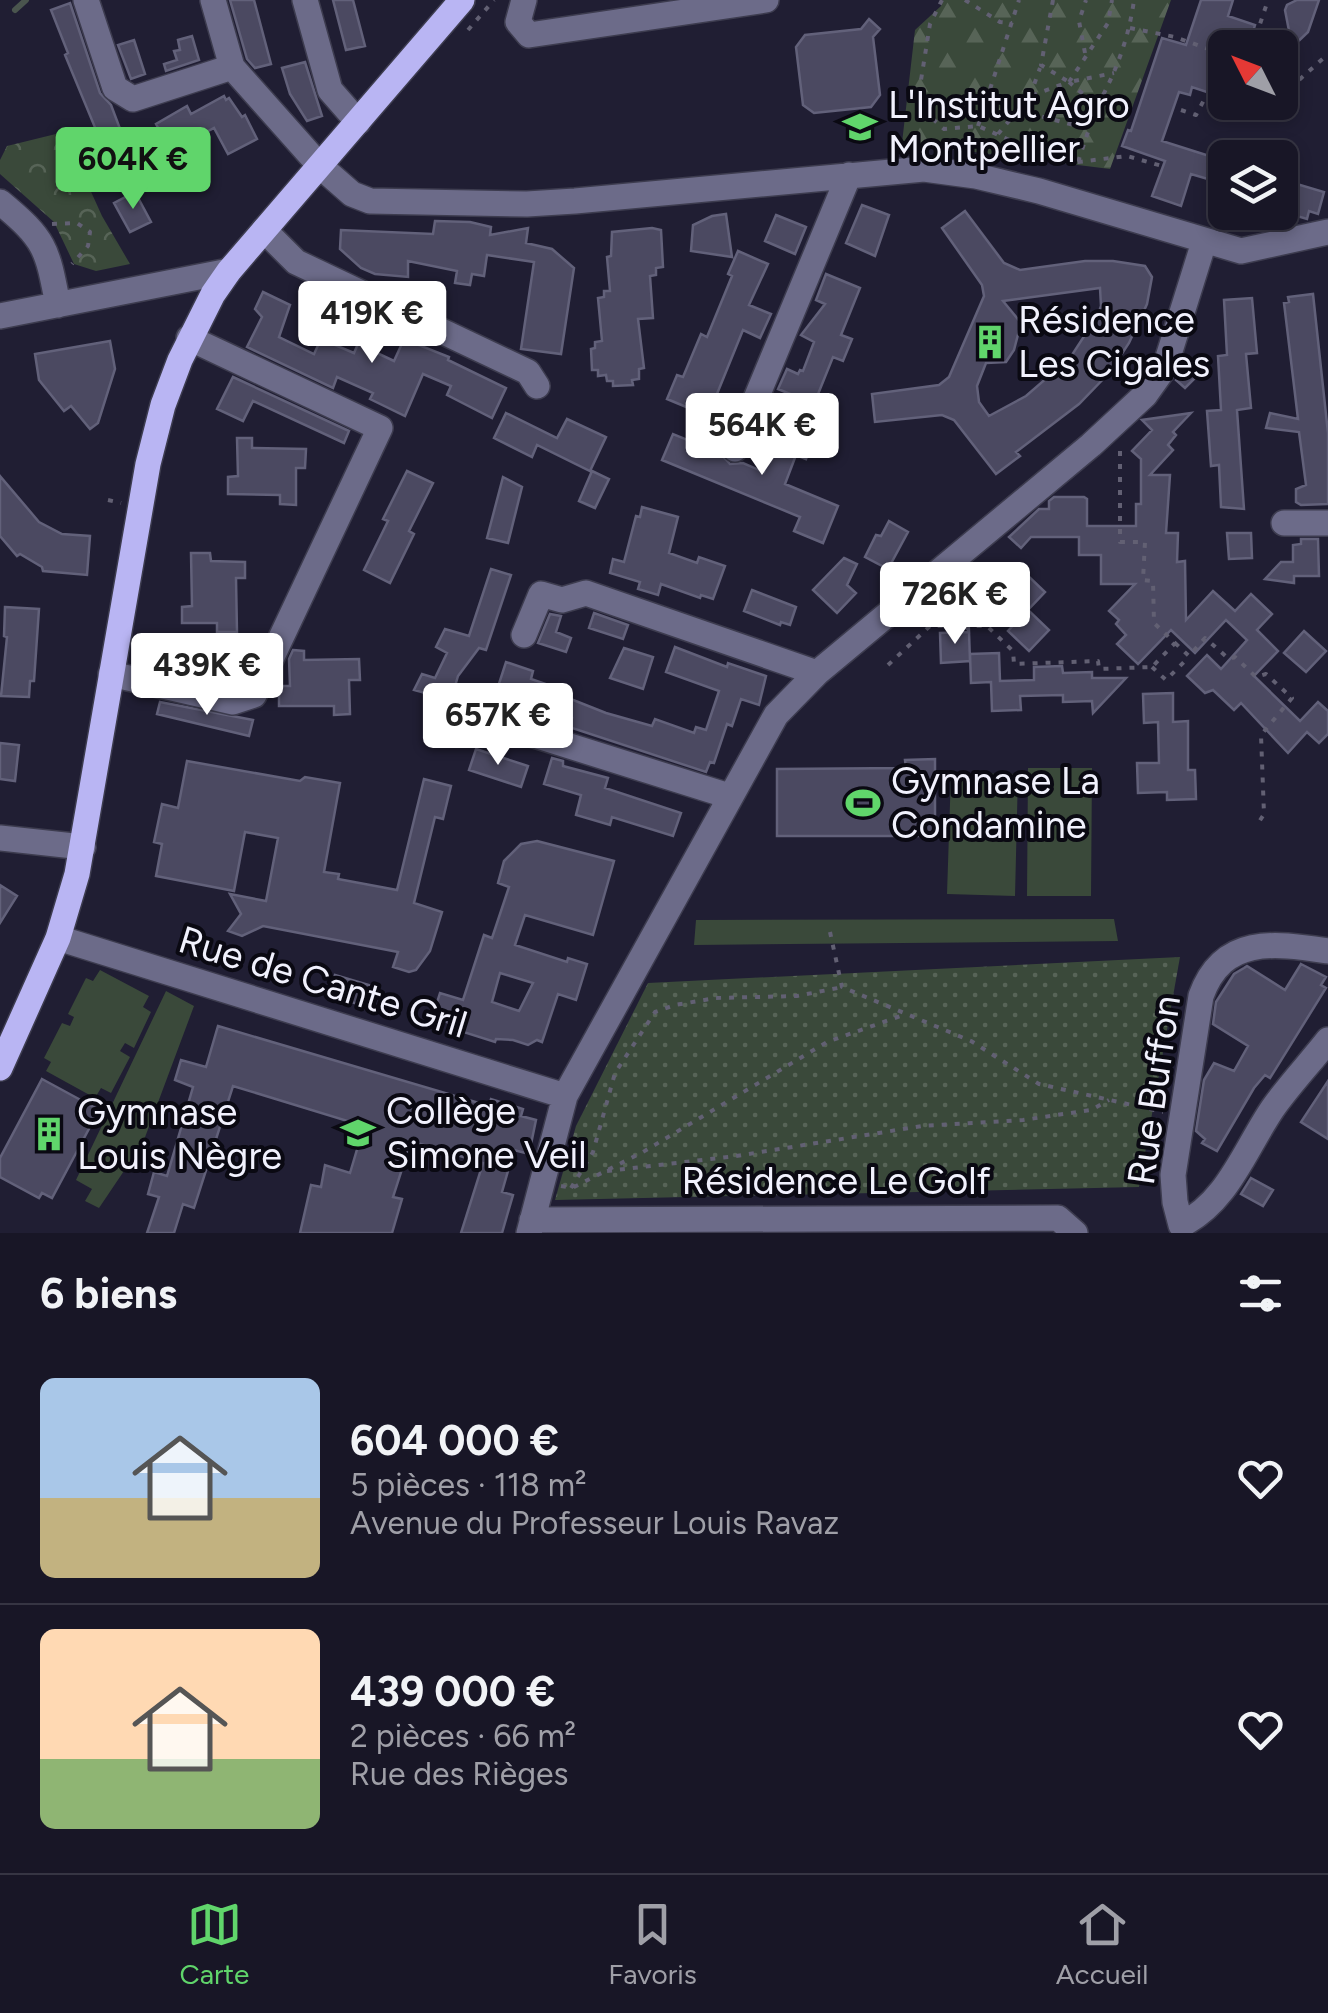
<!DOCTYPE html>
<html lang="fr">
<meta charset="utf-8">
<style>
:root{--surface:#181626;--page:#211f2e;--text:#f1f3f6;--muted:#9f9fa7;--line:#363543;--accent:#60d56b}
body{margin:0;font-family:Figtree,sans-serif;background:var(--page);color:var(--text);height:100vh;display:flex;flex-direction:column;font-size:38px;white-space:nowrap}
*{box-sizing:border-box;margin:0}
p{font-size:32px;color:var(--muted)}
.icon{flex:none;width:55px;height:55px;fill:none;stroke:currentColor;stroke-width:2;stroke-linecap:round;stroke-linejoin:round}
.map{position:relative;height:1233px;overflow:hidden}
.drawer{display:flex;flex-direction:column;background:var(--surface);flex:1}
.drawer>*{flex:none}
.needle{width:65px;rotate:312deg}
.fabs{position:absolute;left:1208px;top:30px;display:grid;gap:20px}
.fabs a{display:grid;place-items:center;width:90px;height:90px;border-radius:15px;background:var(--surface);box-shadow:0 5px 15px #0003,0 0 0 2px var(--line);font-size:50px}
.price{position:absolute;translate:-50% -85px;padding:0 22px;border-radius:10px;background:#fff;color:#222;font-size:32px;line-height:65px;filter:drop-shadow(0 2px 5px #0008)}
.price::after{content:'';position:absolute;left:50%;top:60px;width:30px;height:22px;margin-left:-15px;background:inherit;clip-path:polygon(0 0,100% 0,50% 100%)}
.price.selected{background:var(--accent);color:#111}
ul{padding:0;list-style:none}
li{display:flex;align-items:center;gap:30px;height:250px;padding:0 40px}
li+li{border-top:2px solid var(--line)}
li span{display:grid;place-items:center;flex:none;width:280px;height:200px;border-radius:15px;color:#555}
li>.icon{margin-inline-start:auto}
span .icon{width:120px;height:120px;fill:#fffc;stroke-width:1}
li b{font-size:42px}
h2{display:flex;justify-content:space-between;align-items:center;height:120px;padding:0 40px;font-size:42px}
.tab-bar{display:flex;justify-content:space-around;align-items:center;height:140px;border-top:2px solid var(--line);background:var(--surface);font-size:28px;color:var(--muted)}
.tab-bar a{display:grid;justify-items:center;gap:5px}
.tab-bar .selected{color:var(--accent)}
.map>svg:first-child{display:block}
</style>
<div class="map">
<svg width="1328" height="1233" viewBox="0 0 1328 1233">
<defs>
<pattern id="grass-dots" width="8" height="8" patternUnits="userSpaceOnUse" patternTransform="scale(2.5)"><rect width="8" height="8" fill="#3a493a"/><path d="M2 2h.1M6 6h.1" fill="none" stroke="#576457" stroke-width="1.8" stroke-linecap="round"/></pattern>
<pattern id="forest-firs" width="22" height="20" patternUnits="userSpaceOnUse" patternTransform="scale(2.5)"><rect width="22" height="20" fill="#3a493a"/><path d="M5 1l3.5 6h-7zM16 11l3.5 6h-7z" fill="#576457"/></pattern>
<pattern id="park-crowns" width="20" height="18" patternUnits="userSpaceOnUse" patternTransform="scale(2.5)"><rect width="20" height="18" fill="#3a493a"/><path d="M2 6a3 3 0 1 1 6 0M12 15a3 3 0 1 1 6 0" fill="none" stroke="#576457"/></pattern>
</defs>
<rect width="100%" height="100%" fill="#201e33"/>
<path fill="url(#grass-dots)" d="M1180,957L1139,1187L555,1200L576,1126L648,983Z"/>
<path fill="url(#forest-firs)" d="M943,0H1171L1110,169L902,143L915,30L941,6Z"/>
<path fill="url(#park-crowns)" d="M64,132L102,216L130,264L96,271L74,264L54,222L0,174V160L7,146Z"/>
<path fill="#3a493a" d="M1028,768H1092L1091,896H1027Z
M951,773L1018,774L1015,896L947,894Z
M1114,919L1118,941L694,945L696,920Z
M100,970L149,996L143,1007L151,1012L134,1048L125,1043L120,1051L130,1057L111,1093L101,1088L95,1098L46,1071L51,1062L44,1058L62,1023L70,1026L74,1017L68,1014L86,978L93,981Z
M166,991L194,1006L141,1148L133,1147L130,1162L99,1208L85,1201L92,1189L76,1180Z"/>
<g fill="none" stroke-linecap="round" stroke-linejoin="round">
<path stroke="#4a554e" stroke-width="6" d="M15,10L26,0"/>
</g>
<path fill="#4b4961" stroke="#62617a" stroke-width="2.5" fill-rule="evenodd" d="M230,0H254L271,64L255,68L247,59Z
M333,0H353L365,46L346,50Z
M1201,0H1233L1228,16L1255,25L1248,48H1225L1222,97L1192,87L1190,95L1179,92L1162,141L1225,161V184L1191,174L1181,206L1152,196L1165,161L1122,146L1128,130L1131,131L1162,38L1186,45Z
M1297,0H1319L1308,32L1286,53L1280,51V48L1264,46L1280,33L1290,36L1285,10L1287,5Z
M70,3L100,93L111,105L122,134L101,142L65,55L68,53L51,10Z
M869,19L880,29L873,37L880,95L871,107L814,113L803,105L796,47L805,35L861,29Z
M192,36L199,60L166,71L164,64L177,60L174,51L180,50L178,40Z
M134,40L145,74L131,79L118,45Z
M305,62L322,116L307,121L290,94L282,68Z
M224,96L226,100L229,98L242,117L245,115L257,139L228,154L214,128L171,151L156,124L187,106L191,114Z
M1280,179L1324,192L1318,214L1309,211L1307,219L1280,211Z
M135,192L151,222L130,232L114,203Z
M862,205L889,215L875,256L846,243Z
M965,211L1004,263L1020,270L1085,261H1113L1145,266L1152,277L1147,304L1129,343L1110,372L1079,404L1016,452L1020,456L996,474L954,420L942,415L875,422L872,394L939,385L949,377L984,296L982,285L942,228ZM1100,288L1101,306L1098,315L1070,358L1026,396L989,416L979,402L977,386L986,363L1006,362L1014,350L1021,323L1003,301Z
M726,214L732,257L691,251L693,225L712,216Z
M776,215L806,227L795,254L765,241Z
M435,221L470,222L491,227L490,235L528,228L526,243L552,249L574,268L561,354L521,349L534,262L487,255L484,276L472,274L470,285L455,283L457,271L408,261V277L375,274L361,268L340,249L341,230L433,234Z
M652,228L661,230L663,267L656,268V275L650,276L653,318L638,319L644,368L639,369V379L632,380L633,385L613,386V381H607L606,375L598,376V370H592L591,349L595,348V342L602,341L598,298L604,297V291H610L607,257L611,256L612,232Z
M738,251L768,264L749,305L771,314L760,338L743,330L708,416L667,399L677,375L683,377L701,334L707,337L732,276L728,274Z
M826,274L860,288L841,335L852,339L843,361L833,357L814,404L778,389L787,369L798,374L800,370L803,371L814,342L801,335L825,304L816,300Z
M263,292L290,305L279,337L314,354L321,339L354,353L358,344L394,361L404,339L449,357L448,360L506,388L492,418L447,395L451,386L423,374L405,416L370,399L373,393L337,377L333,388L247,347L262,317L255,309Z
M1313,294L1328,433V504L1301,505L1296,502V489L1306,485L1299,432L1266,428L1270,413L1298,419L1284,303L1289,302L1288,297Z
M1252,298L1257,353L1246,354L1251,408L1237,410L1244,509L1221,507L1219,465L1211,466L1207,411L1221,410L1218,356L1227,355L1224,300Z
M110,341L115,369L98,423L90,429L71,406L64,411L39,380L35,354Z
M1188,359L1201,372L1185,388L1176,380Z
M233,377L349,431L344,443L253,401L243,421L217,409Z
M506,413L557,438L567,419L606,437L590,471L537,445L532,457L494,438Z
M1191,413L1173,432L1176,435L1168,445L1173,450L1150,475H1170L1166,533H1178L1177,562L1185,561L1186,620L1213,591L1235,611L1251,594L1272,614L1257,630L1278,651L1254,676L1300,721L1318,702L1328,711V734L1319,743L1307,732L1288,753L1241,703L1234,710L1213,690L1205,693L1187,676L1207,655L1221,669L1247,640L1226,620L1195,653L1171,630L1138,664L1117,644L1126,635L1116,624L1119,620L1109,611L1135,584H1101V555H1079V537H1031L1021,548L1009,537L1039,509H1049V501L1054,497H1084L1087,499V526H1136V504H1141V459L1132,451L1152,430L1142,420Z
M782,423L815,436L806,459L796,455L785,484L838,506L823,543L794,531L800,517L662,460L673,434L720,453L730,464L743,463L764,472Z
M237,438H252V448L306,449L305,468H296V505L280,504V495L228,494V477L238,476Z
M407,471L433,483L409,531L414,534L390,583L364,570L388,521L383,519Z
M592,471L609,479L595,508L579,501Z
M0,476L39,522L62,534L90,536L87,575L43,571L42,567L20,554L17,556L0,536Z
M503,477L522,487L508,543L487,538Z
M642,507L678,517L669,553L697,563L699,557L725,566L713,599L701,595L700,598L661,584L658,595L638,589L640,582L610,573L613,559L624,562L636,516L640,517Z
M889,521L908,532L888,569L865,557L876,535L881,536Z
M1227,533H1251L1252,558L1229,559Z
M1301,539H1318L1319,576H1294V583L1265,579L1281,562H1293V545L1301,544Z
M191,553H210L211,561L245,562V578H236L237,632H217V623H182V607L192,606Z
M844,558L857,564L847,585L856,593L837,613L813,590Z
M491,569L511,575L486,650L479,648L458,676L451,700L414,690L422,674L435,678L447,653L436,647L445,629L469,636Z
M987,569L1008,589L1024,572L1045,592L1028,610L1049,630L1029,651L1008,631L1020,618L1000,598L989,610L967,591L969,631L938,602L958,580L967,590Z
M752,590L796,607L790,625L781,622L780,625L744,611Z
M5,607L39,609L34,681H30L29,697L1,696L7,637L4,636Z
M594,613L628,625L623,639L589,628Z
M550,614L561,616L556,632L571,638L566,652L538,643Z
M1304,631L1326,651L1306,672L1284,653Z
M969,632L970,661L941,663L940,633Z
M675,647L727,667L728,663L766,676L759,705L741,699L732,726L727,724L714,763L710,762L706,772L569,727L572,718L496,693L506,662L533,671L531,679L560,689L558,694L606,713L652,726L655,719L694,733L696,727L706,730L719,691L666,672Z
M624,648L653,657L643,689L610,678Z
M293,650L304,651V660L359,659L360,680H349L350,714L334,715V706H279V686H290L289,659Z
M999,653L1000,681L1034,680V667L1062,666L1063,673L1092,672V678H1126L1093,713L1092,701L1063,702V695L1020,696L1021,710L992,711L991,682L971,683L970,654Z
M1173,693V722L1188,721V770H1195L1196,799L1167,800V792L1138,793L1137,763H1159L1158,722L1144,723L1143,694Z
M160,702L253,720L249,736L157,714Z
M0,743L19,745L15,781L0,779Z
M476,749L528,766L521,787L469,770Z
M552,758L563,761V766L608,778L605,788L681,813L673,836L612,817L610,825L576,815L581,795L544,784Z
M935,759V836H777V769L906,768L905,760Z
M187,761L300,781L305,777L340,783L324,872L339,874L338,879L397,890L424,779L451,786L443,819L435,817L414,903L442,912L430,951L416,970L409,972L393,967L398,952L263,926L242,936L228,931L241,914L230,894L266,901L278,838L245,832L234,891L156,876L162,844L154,842L162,804L178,808Z
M537,841L614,861L593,935L525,915L515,945L567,962L568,958L587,964L576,1000L558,994L542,1042L537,1040L528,1045L513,1040L496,1039L495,1042L457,1030L439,1016L435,1009L440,993L463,1000L484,935L492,938L509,887L498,883L504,861L521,844ZM500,973L533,983L519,1011L492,1002Z
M0,885L17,896L0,923Z
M1301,964L1326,977L1321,985L1326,988L1270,1078L1265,1075L1254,1088L1217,1151L1202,1143L1205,1139L1196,1131L1204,1080L1214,1063L1234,1071L1248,1046L1213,1024L1216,1002L1234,974L1244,968L1247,966L1285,990Z
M335,975L369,985L363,1005L329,997Z
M218,1026L489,1106L491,1099L523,1109L521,1116L536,1120L529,1154L514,1150L502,1192L513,1195L502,1233H461L483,1163L411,1141L393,1197L402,1199L392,1233H300L311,1185L321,1187L325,1165L350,1173L364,1126L233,1086L194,1208L183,1204L174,1233H147L159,1197L148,1194L154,1172L167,1176L193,1087L175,1080L181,1060L206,1067Z
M42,1079L99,1110L52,1198L42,1193L39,1198L0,1177V1158Z
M1328,1081V1139L1301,1122Z
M1251,1178L1273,1190L1263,1206L1241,1194Z"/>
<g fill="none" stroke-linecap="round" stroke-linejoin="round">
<g stroke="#3d3c4f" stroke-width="28">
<path id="minor" d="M86,0L115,88L133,99L232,67
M213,0L232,67L320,166L352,194L370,201L527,204L575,201L924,169L976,176L1039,191L1241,251L1328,232
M305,0L330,90L358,122
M524,0L518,22L529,35L766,0
M0,202C46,240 47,248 58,305
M264,230L296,262L528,372L537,386
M0,316L229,271
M735,449L849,175
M1284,523H1328
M524,635L541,594L562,600L586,593L817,673
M111,674L233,702L254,695L380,428L189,338
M493,722L729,796
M0,838L83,847
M58,938L565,1096
M532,1220L1058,1218L1075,1233
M1181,1225L1175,1202L1173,1175L1201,996C1223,935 1274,943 1328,951
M1181,1225C1228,1202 1245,1149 1273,1108C1290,1084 1310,1063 1328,1040
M529,1233L565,1096L776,715L817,673L1091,445L1145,395L1165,367L1204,242"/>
</g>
<g stroke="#3d3c4f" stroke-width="28">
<path id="major" d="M0,1068L58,938L77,874L148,464L163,405L180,360L213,294L229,271L462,0"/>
</g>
<path stroke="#626073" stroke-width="4" stroke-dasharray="5 8" stroke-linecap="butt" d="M942,0L930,24L917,105L944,129L978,126L1050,158L1078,162L1127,156L1162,166
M965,0L1000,22L1012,23
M1053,0L1041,65L1069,82L1114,73
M1130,28L1175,37L1225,55
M468,30L494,0
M1252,48L1268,0
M1085,53L1079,21L1086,0
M1280,76L1293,83
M1069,82L1108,23L1112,0
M1030,96L1040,68
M1280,97L1328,54
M1229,102L1263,112L1274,102
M1097,106C1116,73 1129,37 1134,0
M1017,110L1089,129L1078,162
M1181,110L1196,115L1205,98L1225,101
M978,126L1019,0
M998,134L1030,96L1069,82L1097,106L1089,129
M52,224L77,223L90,232L88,246L72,264
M108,500L121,503
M1175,643L1189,656L1205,638L1229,659L1235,657L1256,677L1266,674L1292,698L1261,735L1264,814L1259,822
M888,665L930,626H987L1013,651L1014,664L1098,661L1099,669L1152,667L1175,643L1154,623L1153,581L1143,580L1145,542H1120V446
M1152,667L1166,680L1188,658
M830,932L842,987L971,1041L1039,1084L1163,1112
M607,1171L736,1156L922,1126L1023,1120L1091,1110L1109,1100
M561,1186L572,1188L643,1152L827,1042L906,1014
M571,1188L593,1152L615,1073L655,1012L675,1005L716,998L797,996L843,987"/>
<use href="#minor" stroke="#6c6b89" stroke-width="25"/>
<use href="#major" stroke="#b9b5f3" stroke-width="25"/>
</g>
<defs>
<g id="university-bare" transform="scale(2.7)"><path d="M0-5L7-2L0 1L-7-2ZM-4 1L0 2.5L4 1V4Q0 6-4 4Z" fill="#60d56b" stroke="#0a0912" stroke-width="2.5" paint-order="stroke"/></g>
<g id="building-bare" transform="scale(2.7)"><path d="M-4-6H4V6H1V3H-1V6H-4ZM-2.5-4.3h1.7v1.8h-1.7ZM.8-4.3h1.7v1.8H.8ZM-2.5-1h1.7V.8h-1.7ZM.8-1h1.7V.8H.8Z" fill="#60d56b" stroke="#0a0912" stroke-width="2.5" paint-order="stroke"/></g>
<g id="stadium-bare" transform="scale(2.7)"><path d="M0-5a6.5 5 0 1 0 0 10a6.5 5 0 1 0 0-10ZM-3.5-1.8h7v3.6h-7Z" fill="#60d56b" stroke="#0a0912" stroke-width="2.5" paint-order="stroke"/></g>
<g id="school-bare" transform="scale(2.7)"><path d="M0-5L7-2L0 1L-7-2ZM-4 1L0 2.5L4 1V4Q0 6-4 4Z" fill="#60d56b" stroke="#0a0912" stroke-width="2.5" paint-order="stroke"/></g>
</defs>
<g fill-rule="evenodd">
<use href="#university-bare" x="860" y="127"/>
<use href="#building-bare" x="990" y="342"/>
<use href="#stadium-bare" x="863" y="803"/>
<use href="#school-bare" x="358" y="1133"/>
<use href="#building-bare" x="49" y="1134"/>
</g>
<g text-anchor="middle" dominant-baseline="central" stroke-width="8" stroke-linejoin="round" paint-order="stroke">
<g font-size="38" fill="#f1f1fd" stroke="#0a0912" text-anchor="start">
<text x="888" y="105">L'Institut Agro<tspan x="888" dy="44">Montpellier</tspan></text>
<text x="1018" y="320">Résidence<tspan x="1018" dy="44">Les Cigales</tspan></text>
<text x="891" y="781">Gymnase La<tspan x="891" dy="44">Condamine</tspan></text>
<text x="386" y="1111">Collège<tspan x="386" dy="44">Simone Veil</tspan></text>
<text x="77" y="1112">Gymnase<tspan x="77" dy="44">Louis Nègre</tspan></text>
</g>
<g font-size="38" fill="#f1f1fd" stroke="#0a0912">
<text transform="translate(323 982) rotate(17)">Rue de Cante Gril</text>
<text transform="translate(1154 1090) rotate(-82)">Rue Buffon</text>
<text x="836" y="1181">Résidence Le Golf</text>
</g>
</g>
</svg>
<div class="fabs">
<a><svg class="needle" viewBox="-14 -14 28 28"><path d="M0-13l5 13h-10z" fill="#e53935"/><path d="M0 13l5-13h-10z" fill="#9f9fa7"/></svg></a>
<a><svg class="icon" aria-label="layers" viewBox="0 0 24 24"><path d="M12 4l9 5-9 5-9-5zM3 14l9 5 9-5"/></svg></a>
</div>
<b class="price selected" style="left:133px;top:212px">604K €</b>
<b class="price" style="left:372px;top:366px">419K €</b>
<b class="price" style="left:762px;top:478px">564K €</b>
<b class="price" style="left:955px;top:647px">726K €</b>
<b class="price" style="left:207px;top:718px">439K €</b>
<b class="price" style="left:498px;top:768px">657K €</b>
</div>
<section class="drawer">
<h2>6 biens<svg class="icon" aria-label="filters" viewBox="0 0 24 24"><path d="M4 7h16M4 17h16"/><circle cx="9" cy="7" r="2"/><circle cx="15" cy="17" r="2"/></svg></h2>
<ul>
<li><span style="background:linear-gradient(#a9c7e8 60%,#c2b280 0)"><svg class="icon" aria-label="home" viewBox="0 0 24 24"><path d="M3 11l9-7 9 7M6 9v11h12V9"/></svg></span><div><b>604 000 €</b><p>5 pièces · 118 m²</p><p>Avenue du Professeur Louis Ravaz</p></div><svg class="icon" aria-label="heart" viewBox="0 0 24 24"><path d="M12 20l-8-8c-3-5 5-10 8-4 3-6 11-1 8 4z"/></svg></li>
<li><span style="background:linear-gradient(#ffd9b3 65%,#8fb573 0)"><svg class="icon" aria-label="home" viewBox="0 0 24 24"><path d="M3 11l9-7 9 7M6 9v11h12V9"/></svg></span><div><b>439 000 €</b><p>2 pièces · 66 m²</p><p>Rue des Rièges</p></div><svg class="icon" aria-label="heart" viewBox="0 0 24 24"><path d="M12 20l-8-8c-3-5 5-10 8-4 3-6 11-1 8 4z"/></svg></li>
</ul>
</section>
<nav class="tab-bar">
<a class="selected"><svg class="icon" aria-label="map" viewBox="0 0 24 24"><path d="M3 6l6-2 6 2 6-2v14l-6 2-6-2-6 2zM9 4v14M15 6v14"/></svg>Carte</a>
<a><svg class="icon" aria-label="saved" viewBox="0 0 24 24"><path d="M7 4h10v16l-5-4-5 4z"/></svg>Favoris</a>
<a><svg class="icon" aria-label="home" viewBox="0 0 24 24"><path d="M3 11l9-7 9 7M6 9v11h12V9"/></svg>Accueil</a>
</nav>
